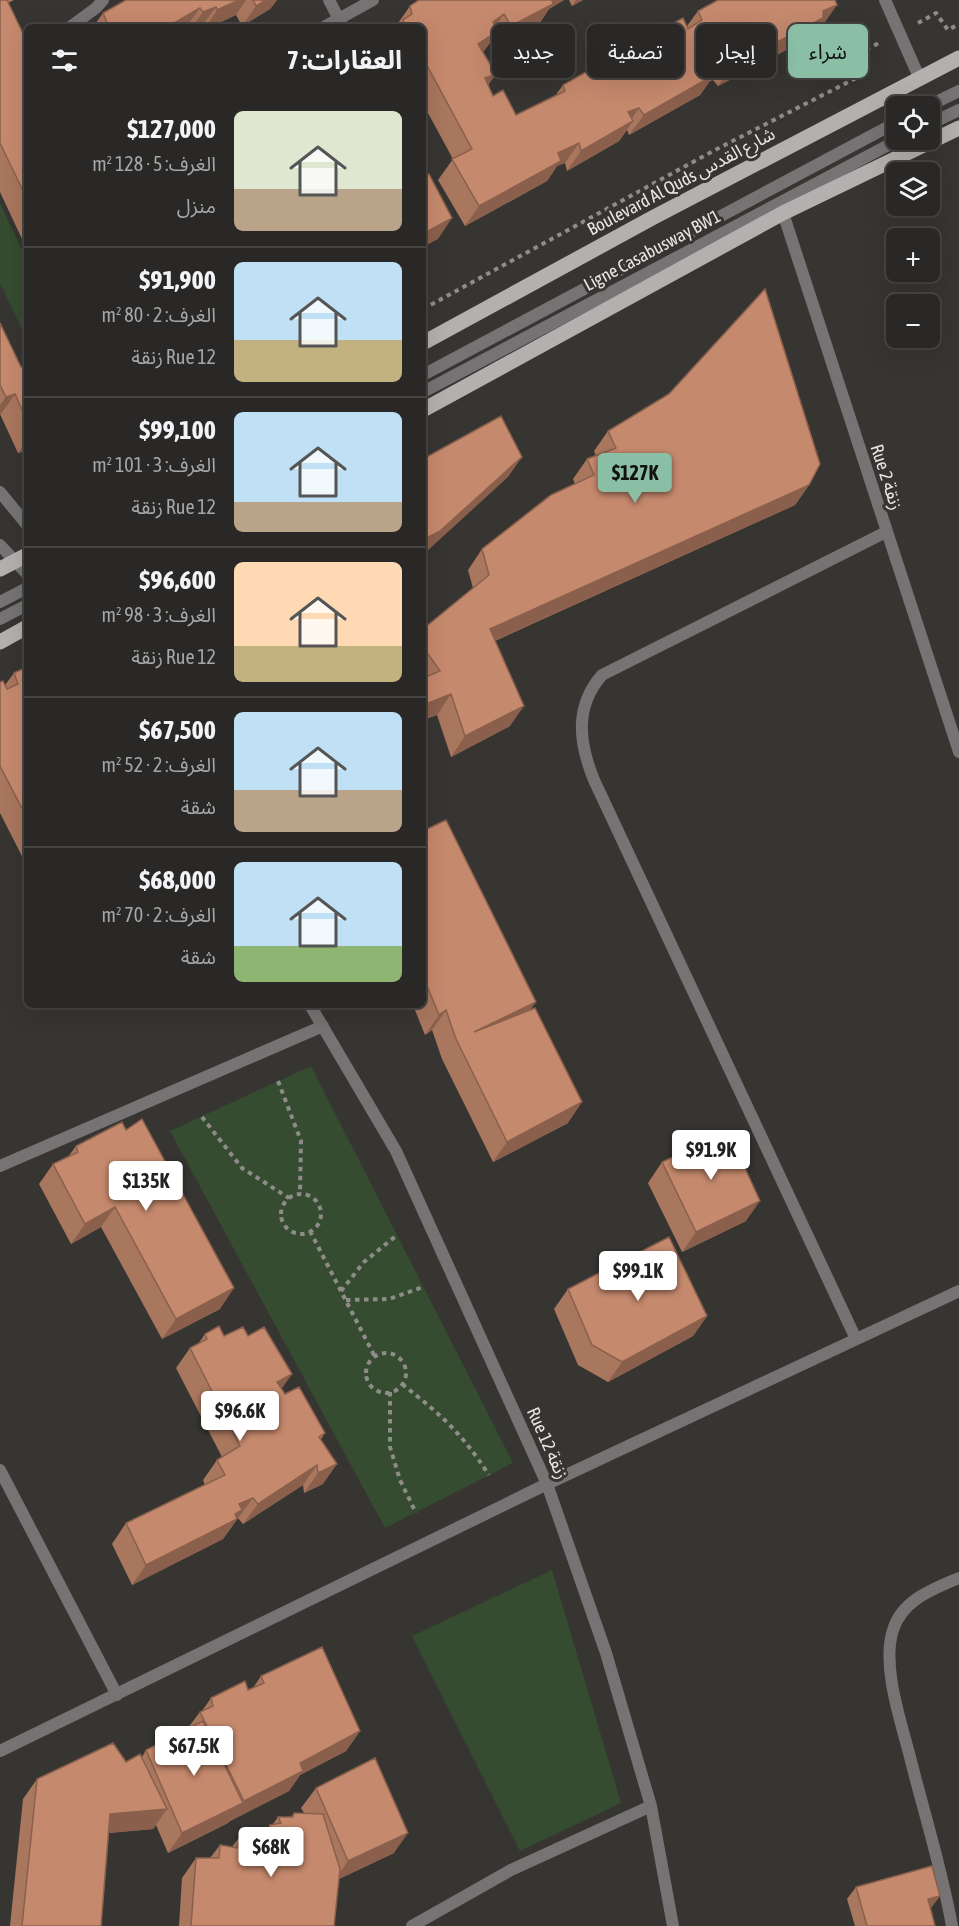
<!DOCTYPE html>
<html lang="ar">
<meta charset="utf-8">
<style>
:root{--surface:#292826;--page:#31302e;--text:#f1f3f6;--muted:#a5a6a7;--line:#454443;--accent:#8abfa5}
body{margin:0;font-family:"Asap Condensed","Noto Sans Arabic",sans-serif;background:var(--page);color:var(--text);direction:rtl;height:100vh;display:flex;flex-direction:column;font-size:22px;white-space:nowrap}
*{box-sizing:border-box;margin:0}
p{font-size:20px;color:var(--muted)}
.icon{flex:none;width:33px;height:33px;fill:none;stroke:currentColor;stroke-width:2;stroke-linecap:round;stroke-linejoin:round}
.map{position:relative;flex:1;overflow:hidden;direction:ltr}
.sheet{position:absolute;left:24px;top:24px;width:402px;height:984px;display:flex;flex-direction:column;background:var(--surface);border-radius:9px;box-shadow:0 6px 24px #0002,0 0 0 2px var(--line);direction:rtl}
.sheet>*{flex:none}
.banner{position:absolute;left:444px;top:24px;width:424px;height:54px;direction:rtl;display:flex;gap:12px}
.buttons{position:absolute;left:886px;top:96px;display:grid;gap:12px}
.buttons a{display:grid;place-items:center;width:54px;height:54px;border-radius:9px;background:var(--surface);box-shadow:0 6px 24px #0002,0 0 0 2px var(--line);font-size:30px}
.price{position:absolute;translate:-50% -51px;padding:0 14px;border-radius:6px;background:#fff;color:#222;font-size:20px;line-height:39px;filter:drop-shadow(0 2px 3px #0008)}
.price::after{content:'';position:absolute;left:50%;top:36px;width:18px;height:14px;margin-left:-9px;background:inherit;clip-path:polygon(0 0,100% 0,50% 100%)}
.price.current{background:var(--accent);color:#111}
ul{padding:0;list-style:none}
li{display:flex;align-items:center;gap:18px;height:150px;padding:0 24px}
li+li{border-top:2px solid var(--line)}
li span{display:grid;place-items:center;flex:none;width:168px;height:120px;border-radius:9px;color:#555}
li>.icon{margin-inline-start:auto}
span .icon{width:72px;height:72px;fill:#fffc;stroke-width:1}
li b{font-size:26px}
h2{display:flex;justify-content:space-between;align-items:center;height:72px;padding:0 24px;font-size:26px}
.tag{padding:0 21px;border-radius:9px;background:var(--surface);box-shadow:0 6px 24px #0002,0 0 0 2px var(--line);font-size:21px;line-height:54px}
.tag.current{background:var(--accent);color:#111}
.map>svg:first-child{display:block}
</style>
<div class="map">
<svg width="959" height="1926" viewBox="0 0 959 1926">
<rect width="100%" height="100%" fill="#373532"/>
<path fill="#354c30" d="M0,203L27,261V340L0,283Z
M311,1066L513,1463L385,1528L170,1131Z
M552,1570L621,1803L520,1851L412,1636Z"/>
<g fill="none" stroke-linecap="round" stroke-linejoin="round">
<path stroke="#8e8c89" stroke-width="4" stroke-dasharray="4.5 4.5" stroke-linecap="butt" d="M918,23L936,13L948,30L959,24
M423,309L715,150L866,73L859,53L879,43
M278,1081L301,1141L300,1194
M202,1117L242,1168L289,1198
M281 1214a20 20 0 1 1 40 0a20 20 0 1 1-40 0Z
M310,1231L375,1357
M341,1291L364,1262L397,1235
M346,1300L389,1299L423,1287
M366 1373a20 20 0 1 1 40 0a20 20 0 1 1-40 0Z
M402,1384C441,1415 461,1432 489,1475
M390,1392V1447L400,1480L416,1513"/>
<path stroke="#757373" stroke-width="12" d="M928,106L959,91
M930,124L959,110
M423,375L897,122
M423,392L898,140
M0,602L27,588
M0,619L27,605"/>
<path stroke="#757373" stroke-width="12" d="M329,0L343,27
M885,0L919,77
M70,27L96,8L103,0
M324,27L373,0
M783,213L959,752
M0,492L27,525
M0,545L27,574
M310,1005L396,1151L547,1484L606,1653L651,1806L673,1926
M0,1166L323,1026
M856,1339L594,780C579,743 574,707 602,675L886,532
M0,1470L117,1695
M0,1751L547,1484L959,1291
M412,1926L511,1870L651,1806
M952,1926C942,1870 925,1816 911,1761C902,1724 881,1667 893,1630C902,1600 933,1589 959,1578"/>
<path stroke="#b4b0b0" stroke-width="15" d="M423,343L654,217L959,58
M423,410L783,213L959,128
M0,569L27,555
M0,642L27,627"/>
</g>
<path fill="#a9765e" d="M0,0H14L8,3L27,42V236L22,239L0,192Z
M126,0H277L270,9L242,26L236,15L210,27H93L103,13Z
M419,0H564L549,9L539,24L497,46L493,39L483,52L496,74L488,85L493,96L516,115L555,96L563,85L602,72L614,55L687,26L698,11L823,25L816,28L809,38L718,86L713,80L710,81L700,95L629,135L627,130L619,141L567,171L565,163L557,166L547,181L465,226L438,180L453,159L423,104V27H396V26L410,6Z
M569,0H583L572,6Z
M0,323L21,367L27,364V455L25,451L18,453L0,414Z
M608,431L809,485L795,505L495,641L510,726L451,757L437,715L423,720V629L473,588L468,570L482,549L575,484L573,479L587,459L596,456L594,451Z
M27,667V866L0,813V682L5,685L14,673Z
M423,831L531,1009L568,1123L493,1162L442,1059L432,1030L425,1035L413,1005H423Z
M76,1146L220,1309L162,1339L101,1227L71,1244L39,1184L53,1164L68,1157Z
M662,1162L746,1221L682,1252L648,1183Z
M568,1289L707,1316L693,1336L608,1382L578,1365L554,1309Z
M205,1334L224,1336L281,1389L285,1394L325,1433L321,1439L323,1484L304,1493L303,1485L243,1524L238,1518L223,1539L132,1585L112,1544L126,1523L205,1485L203,1480L217,1460L222,1457L176,1368L190,1348L198,1344Z
M261,1676L360,1731L346,1751L300,1775L289,1791L230,1821L228,1823L168,1853L156,1825L153,1829L109,1833L101,1926H10L23,1799L37,1779L126,1762L142,1757L146,1750L187,1729L200,1712L202,1711L211,1698L248,1690L253,1688Z
M316,1788L394,1853L339,1879L334,1926H179L182,1878L196,1858H210L220,1845L232,1847L244,1831L265,1832L270,1825L273,1824L278,1817H291L294,1813H304L301,1808Z
M856,1887L940,1896L930,1908L935,1926H855L847,1899Z"/>
<path fill="#8a604c" d="M239,0H246L236,15L210,27H206L217,10Z
M266,0H277L270,9L242,26L256,6Z
M549,0H564L549,9L539,24L497,46L511,26Z
M576,0H583L572,6Z
M837,5L823,25L816,28L809,38L718,86L732,66L823,11Z
M216,7L201,27H192L203,12Z
M200,8L186,27H171L174,23Z
M504,14L490,34L493,22Z
M498,31L484,51L464,64L478,44Z
M727,60L713,80L710,81L700,95L629,135L644,115L710,66Z
M496,74L481,95L485,78Z
M639,108L628,124L633,121L619,141L567,171L581,151L628,112Z
M579,143L565,163L557,166L547,181L465,226L479,206L558,153Z
M452,218L438,239L423,247V234Z
M15,394L1,414H0V405L6,397Z
M27,440V447L25,451L18,453Z
M522,457L508,477L426,552L423,553V540Z
M809,485L795,505L476,649L490,629Z
M451,694L437,715L423,720V709L426,704Z
M524,706L510,726L451,757L465,736Z
M536,1002L522,1022L474,1032Z
M446,1010L432,1030L425,1035L439,1015Z
M582,1102L568,1123L493,1162L507,1142Z
M760,1201L746,1221L682,1252L696,1232Z
M115,1207L101,1227L71,1244L85,1224Z
M234,1288L220,1309L162,1339L176,1319Z
M707,1316L693,1336L608,1382L622,1362Z
M292,1374L278,1394L277,1382Z
M337,1464L323,1484L304,1493L318,1473Z
M317,1465L303,1485L243,1524L258,1504Z
M253,1498L238,1518L235,1520L237,1519L223,1539L132,1585L146,1565L239,1504Z
M360,1731L346,1751L300,1775L289,1791L230,1821L244,1801L300,1763Z
M243,1803L228,1823L168,1853L182,1833Z
M167,1809L153,1829L96,1834L110,1814Z
M408,1833L394,1853L334,1881L348,1861Z
M940,1896L931,1908L919,1911L928,1899Z"/>
<path fill="#c5896d" stroke="#8a604c" stroke-width="1.5" d="M0,0H7L27,42V199L0,143Z
M126,0H239L217,10L216,7L203,12L200,8L174,23L177,27H109L103,13Z
M253,0H266L256,6Z
M419,0H552L553,4L511,26L504,14L493,22L498,31L478,44L496,74L485,78L493,96L503,90L516,115L565,91L563,85L598,65L603,75L618,64L614,55L683,18L688,29L702,20L698,11L718,0H835L837,5L823,11V18L732,66L727,60L710,66L714,75L644,115L639,108L628,112L633,121L581,151L579,143L558,153L561,161L479,206L452,159L472,149L423,58V27H406L403,20L412,14L410,6Z
M429,174L452,218L423,234V178Z
M765,289L820,464L809,485L490,629L524,706L465,736L451,694L426,704L423,695V678L440,671L423,647V629L489,575L482,549L551,495L594,475L587,459L616,448L608,431L669,394Z
M0,323L21,367L27,364V421L15,394L6,397L0,385Z
M501,416L522,457L440,531L423,540V459Z
M27,667V818L0,766V682L3,681L7,689L18,684L14,673Z
M446,820L536,1002L474,1032L535,1008L582,1102L507,1142L456,1039L446,1010L439,1015L423,976V831Z
M142,1119L234,1288L176,1319L115,1207L85,1224L53,1164L78,1152L76,1146L122,1122L126,1130Z
M728,1131L760,1201L696,1232L662,1162Z
M669,1237L707,1316L622,1362L592,1345L568,1289Z
M219,1326L224,1336L243,1327L248,1336L264,1327L292,1374L277,1382L285,1394L299,1387L325,1433L319,1437L337,1464L318,1473L317,1465L258,1504L253,1498L239,1504L242,1510L235,1514L237,1519L146,1565L126,1523L225,1475L217,1460L240,1446L190,1348L207,1339L205,1334Z
M322,1647L360,1731L300,1763L303,1771L244,1801L200,1712L213,1706L211,1698L245,1681L248,1690L264,1683L261,1676Z
M203,1721L243,1803L182,1833L146,1750Z
M113,1743L126,1762L140,1754L167,1809L110,1814L101,1926H22L37,1779Z
M375,1758L408,1833L348,1861L316,1788Z
M294,1813L323,1814L340,1869L334,1926H191L196,1858H219L220,1845L237,1848L244,1831L268,1832L270,1825L281,1823L278,1817H293Z
M932,1866L940,1896L928,1899L935,1926H867L856,1887Z"/>
<g text-anchor="middle" dominant-baseline="central" stroke-width="6" stroke-linejoin="round" paint-order="stroke">
<g font-size="18" fill="#e9e7e5" stroke="#373532">
<text transform="translate(681 181) rotate(-28)">Boulevard Al Quds شارع القدس</text>
<text transform="translate(652 250) rotate(-28)">Ligne Casabusway BW1</text>
<text transform="translate(887 477) rotate(72)">Rue 2 زنقة</text>
<text transform="translate(548 1443) rotate(66)">Rue 12 زنقة</text>
</g>
</g>
</svg>
<div class="buttons">
<a><svg class="icon" aria-label="locate" viewBox="0 0 24 24"><circle cx="12" cy="12" r="6"/><path d="M12 2v4M12 18v4M2 12h4M18 12h4"/></svg></a>
<a><svg class="icon" aria-label="layers" viewBox="0 0 24 24"><path d="M12 4l9 5-9 5-9-5zM3 14l9 5 9-5"/></svg></a>
<a>+</a>
<a>−</a>
</div>
<b class="price current" style="left:635px;top:504px">$127K</b>
<b class="price" style="left:711px;top:1181px">$91.9K</b>
<b class="price" style="left:146px;top:1212px">$135K</b>
<b class="price" style="left:638px;top:1302px">$99.1K</b>
<b class="price" style="left:240px;top:1442px">$96.6K</b>
<b class="price" style="left:194px;top:1777px">$67.5K</b>
<b class="price" style="left:271px;top:1878px">$68K</b>
<div class="banner">
<a class="tag current">شراء</a>
<a class="tag">إيجار</a>
<a class="tag">تصفية</a>
<a class="tag">جديد</a>
</div>
<section class="sheet">
<h2>العقارات: 7<svg class="icon" aria-label="filters" viewBox="0 0 24 24"><path d="M4 7h16M4 17h16"/><circle cx="9" cy="7" r="2"/><circle cx="15" cy="17" r="2"/></svg></h2>
<ul>
<li><span style="background:linear-gradient(#dfe7d0 65%,#b9a48a 0)"><svg class="icon" aria-label="home" viewBox="0 0 24 24"><path d="M3 11l9-7 9 7M6 9v11h12V9"/></svg></span><div><b>$127,000</b><p>الغرف: 5 · 128 m²</p><p>منزل</p></div></li>
<li><span style="background:linear-gradient(#bfe0f5 65%,#c2b280 0)"><svg class="icon" aria-label="home" viewBox="0 0 24 24"><path d="M3 11l9-7 9 7M6 9v11h12V9"/></svg></span><div><b>$91,900</b><p>الغرف: 2 · 80 m²</p><p>Rue 12 زنقة</p></div></li>
<li><span style="background:linear-gradient(#bfe0f5 75%,#b9a48a 0)"><svg class="icon" aria-label="home" viewBox="0 0 24 24"><path d="M3 11l9-7 9 7M6 9v11h12V9"/></svg></span><div><b>$99,100</b><p>الغرف: 3 · 101 m²</p><p>Rue 12 زنقة</p></div></li>
<li><span style="background:linear-gradient(#ffd9b3 70%,#c2b280 0)"><svg class="icon" aria-label="home" viewBox="0 0 24 24"><path d="M3 11l9-7 9 7M6 9v11h12V9"/></svg></span><div><b>$96,600</b><p>الغرف: 3 · 98 m²</p><p>Rue 12 زنقة</p></div></li>
<li><span style="background:linear-gradient(#bfe0f5 65%,#b9a48a 0)"><svg class="icon" aria-label="home" viewBox="0 0 24 24"><path d="M3 11l9-7 9 7M6 9v11h12V9"/></svg></span><div><b>$67,500</b><p>الغرف: 2 · 52 m²</p><p>شقة</p></div></li>
<li><span style="background:linear-gradient(#bfe0f5 70%,#8fb573 0)"><svg class="icon" aria-label="home" viewBox="0 0 24 24"><path d="M3 11l9-7 9 7M6 9v11h12V9"/></svg></span><div><b>$68,000</b><p>الغرف: 2 · 70 m²</p><p>شقة</p></div></li>
</ul>
</section>
</div>
